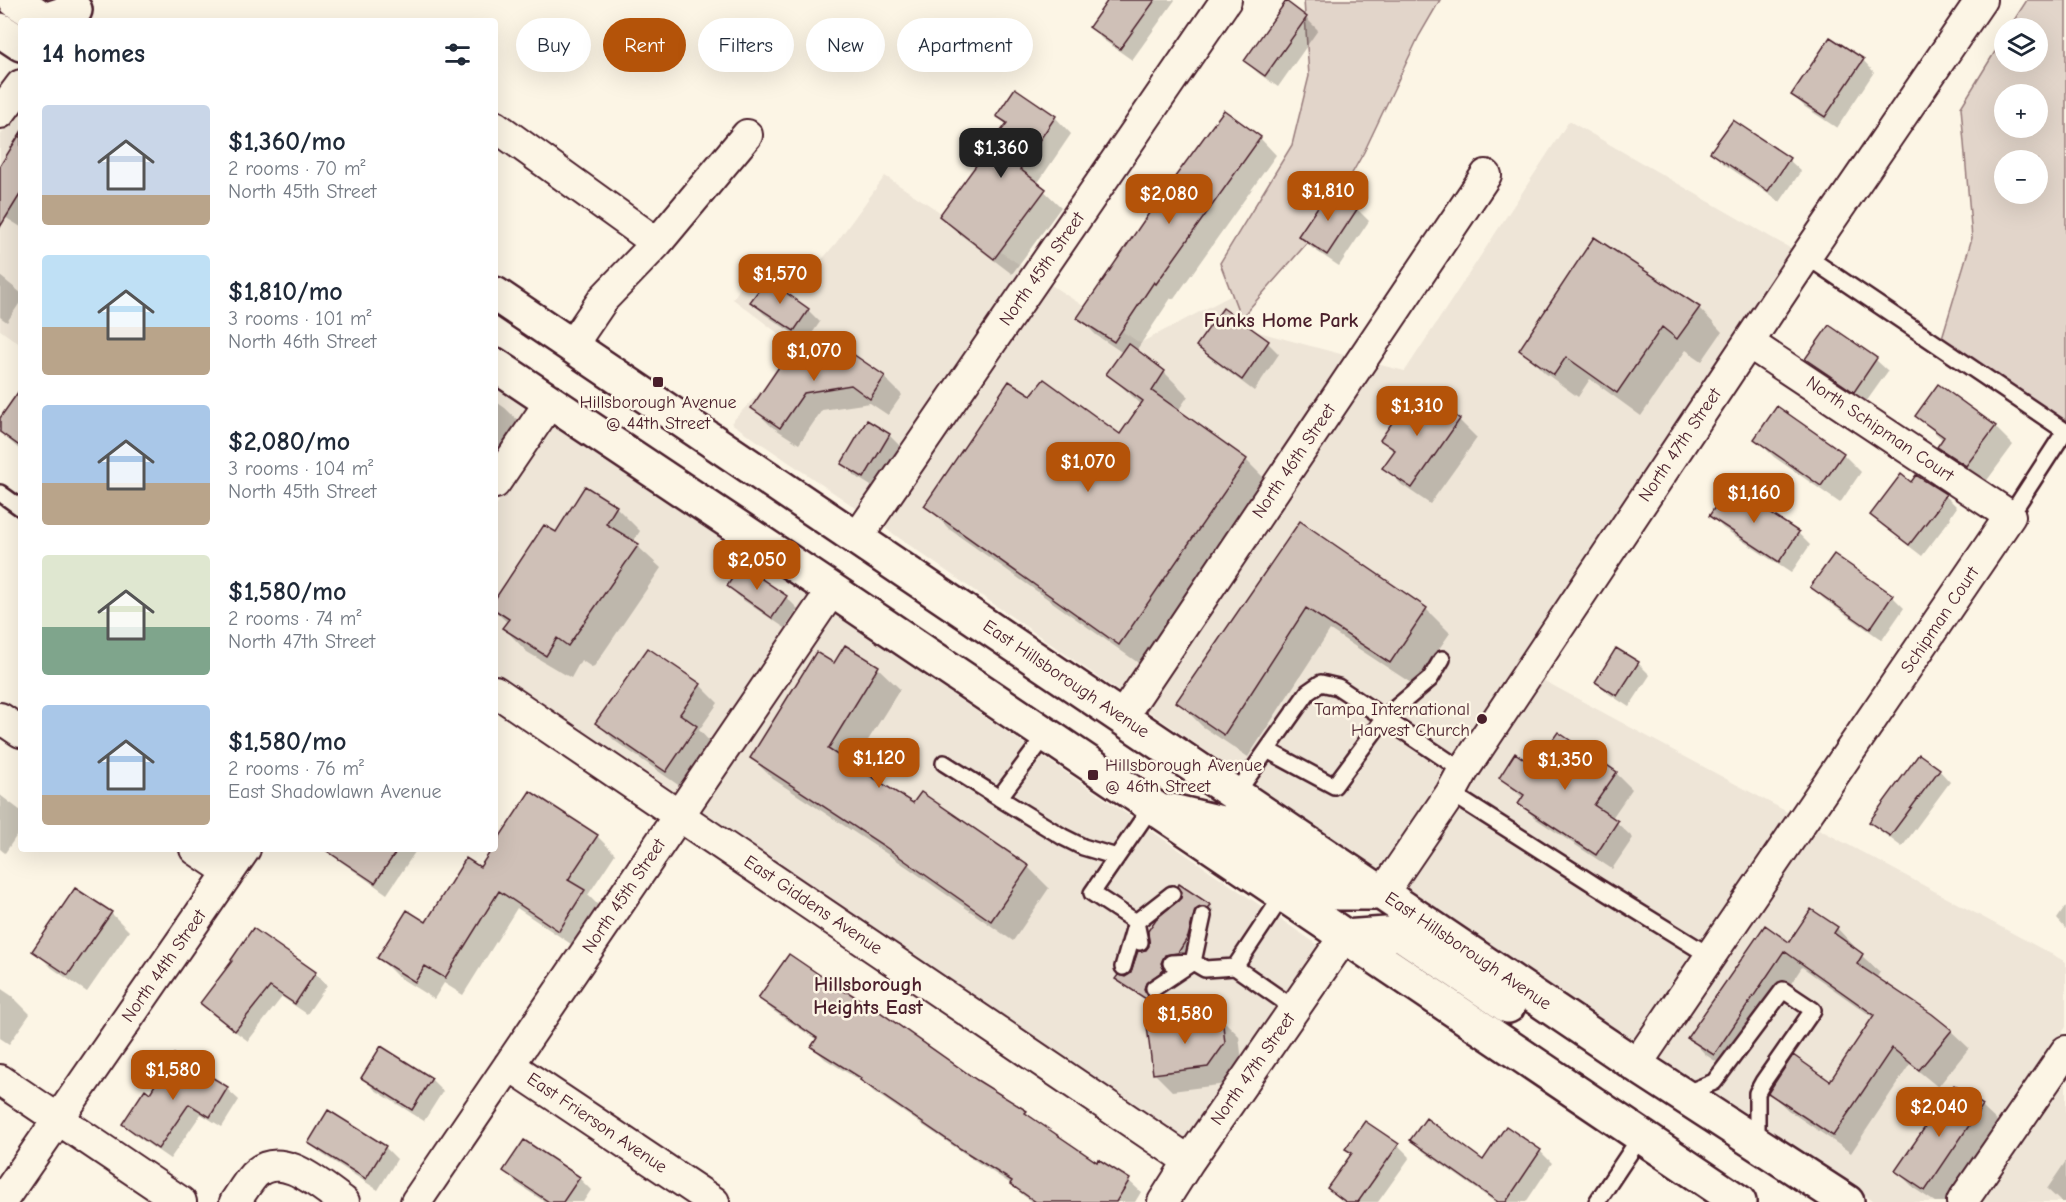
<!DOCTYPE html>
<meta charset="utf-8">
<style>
:root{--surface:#fff;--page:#f2f2f3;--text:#1f2937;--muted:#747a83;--accent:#b45309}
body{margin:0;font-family:"Comic Neue",sans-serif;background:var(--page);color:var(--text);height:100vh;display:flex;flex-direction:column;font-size:22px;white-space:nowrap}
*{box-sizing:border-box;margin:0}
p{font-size:20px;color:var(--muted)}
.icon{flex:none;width:33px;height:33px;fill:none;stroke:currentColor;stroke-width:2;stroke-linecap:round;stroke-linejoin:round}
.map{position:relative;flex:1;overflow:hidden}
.details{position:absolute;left:18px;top:18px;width:480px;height:834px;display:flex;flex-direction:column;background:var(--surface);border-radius:6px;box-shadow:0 6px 24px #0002}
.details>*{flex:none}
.guide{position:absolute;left:516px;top:18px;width:570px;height:54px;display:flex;gap:12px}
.tools{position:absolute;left:1994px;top:18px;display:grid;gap:12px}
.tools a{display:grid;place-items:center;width:54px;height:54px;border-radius:50%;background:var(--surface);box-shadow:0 6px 24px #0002;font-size:30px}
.price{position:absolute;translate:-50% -51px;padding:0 14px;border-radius:12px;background:var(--accent);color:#fff;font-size:20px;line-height:39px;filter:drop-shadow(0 2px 3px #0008)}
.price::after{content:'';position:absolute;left:50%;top:36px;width:18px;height:14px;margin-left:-9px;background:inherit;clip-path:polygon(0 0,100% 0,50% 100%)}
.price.active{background:#222;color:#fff}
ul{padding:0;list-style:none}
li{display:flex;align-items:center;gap:18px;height:150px;padding:0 24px}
li span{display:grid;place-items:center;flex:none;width:168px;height:120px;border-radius:6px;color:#555}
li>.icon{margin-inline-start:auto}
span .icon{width:72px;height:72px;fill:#fffc;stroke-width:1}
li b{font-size:26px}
h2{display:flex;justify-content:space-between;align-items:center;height:72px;padding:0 24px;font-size:26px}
.pill{padding:0 21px;border-radius:27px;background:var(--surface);box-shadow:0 6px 24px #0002;font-size:21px;line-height:54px}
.pill.active{background:var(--accent);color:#fff}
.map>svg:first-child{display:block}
</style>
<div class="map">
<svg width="2066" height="1202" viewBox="0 0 2066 1202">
<rect width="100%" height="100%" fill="#fcf5e5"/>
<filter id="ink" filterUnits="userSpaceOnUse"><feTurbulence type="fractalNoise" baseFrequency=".0167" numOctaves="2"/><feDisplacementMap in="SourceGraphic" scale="12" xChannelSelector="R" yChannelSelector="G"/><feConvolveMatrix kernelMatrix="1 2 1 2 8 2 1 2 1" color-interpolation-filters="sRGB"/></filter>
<g filter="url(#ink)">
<path fill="#eee5d7" d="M21,108V345L0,330V136Z
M1569,121L1795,251L1379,871L1144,708L1376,364L1405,371Z
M885,176L1025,268L859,510L731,423L799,349L733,299L758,261L798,288L836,243Z
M1048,283L1140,343L1232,295L1241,318L1236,326L1348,356L1121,693L882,526Z
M495,388L528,410L495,459Z
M551,425L810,598L677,793L495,672V507Z
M833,613L1321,947L1187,1140L699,809Z
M1541,679L1791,814L1634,1045L1402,887Z
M1815,827L2066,962V1027L1945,1202H1875L1657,1060Z
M2066,1075V1202H1979Z"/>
<path fill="#e2d5ca" stroke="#967a7a" stroke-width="1.5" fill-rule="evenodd" d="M1304,0H1440L1419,36L1364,152L1323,225L1241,318L1220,263L1292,145L1309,76Z
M2027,0H2066V435L1938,351L1972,238L1961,107L2004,37V62H2037V28H2009ZM2004,94H2037V128H2004ZM2004,160H2037V194H2004Z"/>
<path fill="#0003" d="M1109,0H1175L1132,60L1102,39L1091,27Z
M1306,18L1318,30L1278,87L1258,73L1246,61Z
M1863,60L1874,72L1837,128L1805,107L1793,95Z
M998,116L1055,117L1071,134L1037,184L1061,207L1012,274L957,232L941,216L1007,125Z
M1733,122L1789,160L1801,171L1780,202L1724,164L1712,152Z
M21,134V227L0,214V169Z
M1260,138L1276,155L1174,299L1171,298L1136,351L1164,372L1188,396L1178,411L1246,460L1270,484L1144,667L949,529L926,505L1032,397L1121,436L1142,405L1108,374L1123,353L1096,335L1079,318Z
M1357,209L1369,221L1339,266L1312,248L1300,236Z
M0,276L21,293V301L7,322L0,317Z
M752,302L808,310L820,322L806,342L764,314Z
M1699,308L1722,332L1702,361L1686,350L1641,416L1590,379L1578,397L1545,373L1521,349Z
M1268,343L1279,354L1254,391L1210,358L1198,346Z
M847,351L884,377L902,395L888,415L870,403L822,410L799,444L771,426L753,408Z
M1807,359L1876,360L1888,371L1866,402L1818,371Z
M1938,386L1995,427L2013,445L1985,483L1957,464L1939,447L1943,440L1917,416Z
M495,401L505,408L529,431L495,480Z
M21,408V451L0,432V421Z
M1459,420L1477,438L1430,504L1402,485L1384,467L1395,453L1382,440Z
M889,435L901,447L876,489L855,476L843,464Z
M1756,439L1843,454L1861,472L1840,503L1774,457Z
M1917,477L1945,495L1957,507L1950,517L1951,518L1922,556L1883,526L1872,515L1911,484Z
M586,489L616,507L640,531L633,542L661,568L593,668L581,660L571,678L527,652L504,628L508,623L495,611V602L557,534Z
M1711,516L1798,533L1810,545L1791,573L1723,528Z
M1301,523L1426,609L1450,633L1414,685L1330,630L1248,757L1202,726L1178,702Z
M729,586L786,597L798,609L785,628L740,598Z
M1812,587L1892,596L1904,608L1882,640L1824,599Z
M845,647L878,668L900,689L852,766L914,805L1028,867L1049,888L1013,941L907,867L773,779L752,758L834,665Z
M1638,663L1650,675L1629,707L1609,694L1597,682Z
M700,685L718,703L699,730L714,746L684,789L615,741L597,723Z
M1558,734L1616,773L1632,789L1612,818L1633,838L1612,869L1536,819L1520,804L1523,798L1501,778L1535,768Z
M1939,770L1950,782L1902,847L1883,833L1871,822Z
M0,795L21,811V829L5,853L0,849Z
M597,836L615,854L588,895L602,909L577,948L517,908L463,995L444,983L434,999L397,976L379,958L427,924L481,869L495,847Z
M323,849H417L387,894Z
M1182,899L1210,906L1215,912L1207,911L1193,943L1183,958L1171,960L1166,969L1169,976L1151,989L1149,996L1153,1002L1152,1004L1117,978H1125L1131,975Z
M2066,906V929L2057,919Z
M111,913L129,931L87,992L52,968L34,950Z
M1837,928L1854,946L1853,948L1880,972L1876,979L1951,1031L1969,1048L1938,1087L1910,1064L1851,1153L1788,1110L1770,1093L1831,1083L1874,1018L1802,967L1732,1072L1706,1055L1689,1037L1789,944Z
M315,973L327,985L307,1014L282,997L248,1041L213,1015L202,1003Z
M0,988L12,996L30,1014L9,1044L0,1038Z
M760,998L977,1081L1026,1112L1038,1123L1098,1164L1099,1162L1129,1181L1141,1192L1135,1202H1033L1024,1196L1011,1184L974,1160L874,1092L867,1085L825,1059L813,1047L817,1040L772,1010Z
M1221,1018L1239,1036L1242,1062L1226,1084L1172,1091L1154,1073Z
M363,1078L431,1079L443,1091L424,1121L375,1090Z
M1954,1087L1982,1107L2000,1124L1947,1202H1935L1915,1189L1897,1171Z
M227,1089L239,1100L222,1127L201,1114L170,1159L135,1135L124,1124L151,1095Z
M329,1112L385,1147L397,1159L378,1190L322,1154L310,1142Z
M1365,1123L1398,1145L1410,1157L1378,1202H1343L1329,1188L1353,1154L1347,1149Z
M1507,1128L1540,1151L1552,1163L1526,1202H1495L1424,1152L1412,1140L1484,1162Z
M2066,1161V1202H2061L2047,1189Z
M505,1171L579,1178L591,1190L583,1202H545L516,1183Z"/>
<path fill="#cfc0b7" stroke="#4a1f2b" stroke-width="1.5" d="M1108,0H1155L1120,49L1089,27Z
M1286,1L1307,17L1265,76L1244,61Z
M1830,37L1864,59L1825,117L1791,95Z
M1015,88L1056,116L1020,169L1046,189L994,259L939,216L1007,123L996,116Z
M1224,110L1261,137L1156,284L1154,282L1114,342L1077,318L1158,200Z
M1733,120L1790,158L1768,191L1710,152Z
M21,132V193L0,227V166Z
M1330,189L1358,208L1327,255L1298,236Z
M1594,237L1700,307L1677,339L1662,327L1617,393L1566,357L1554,375L1519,350Z
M767,279L809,309L794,331L750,302Z
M1223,308L1269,341L1242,380L1196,346Z
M1829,325L1877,358L1854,392L1805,359Z
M1128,343L1165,371L1152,391L1247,459L1119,645L924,506L1009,381L1031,395L1044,379L1120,434L1143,401L1106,374Z
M847,350L885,376L870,399L851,385L804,393L780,428L751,408L783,361Z
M1938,384L1996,426L1966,466L1937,447L1944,437L1915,416Z
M21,388V447L0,432V418Z
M1416,388L1460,419L1412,488L1382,468L1395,450L1380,440Z
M1777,406L1844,453L1821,486L1754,439Z
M867,420L890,434L864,478L841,464Z
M1901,474L1911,482L1916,475L1946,494L1939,504L1940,505L1909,545L1870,515Z
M585,486L617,506L606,524L639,544L568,646L557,638L546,656L502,628L509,619L495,610V599L544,525L556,532Z
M1729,486L1799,532L1779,562L1709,516Z
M1300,521L1427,608L1390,663L1306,608L1224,735L1176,702Z
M1834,554L1893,595L1870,629L1810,587Z
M741,565L787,596L772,618L727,586Z
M845,645L879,666L828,749L913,803L921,792L1029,866L991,921L884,846L750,758L816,652L834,663Z
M648,648L701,684L680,714L697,726L666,772L595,723Z
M1616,648L1639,662L1617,696L1595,682Z
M1558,732L1617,772L1594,805L1618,821L1596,855L1518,804L1524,795L1499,778L1515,753L1534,766Z
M1919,754L1940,769L1890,836L1869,822Z
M530,791L598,835L568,880L585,890L559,931L499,891L445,978L425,966L415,982L377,958L407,910L426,922L466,858L480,867L492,849H495V844Z
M324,849H398L375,883Z
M1179,884L1211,905L1208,908L1201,907L1195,910L1188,937L1178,953L1165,955L1161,963L1164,970L1146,983L1144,989L1148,996L1146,999L1115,979L1118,975L1125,977L1130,974L1138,951L1146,950L1149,946L1148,931L1156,919L1181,898L1182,892L1178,886Z
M75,888L112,912L68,975L32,951Z
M1811,909L1838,927L1834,933L1863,954L1857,964L1932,1014L1952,1030L1919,1070L1892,1048L1833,1136L1768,1093L1793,1055L1830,1081L1874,1015L1784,951L1714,1055L1687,1038L1765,925L1789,942Z
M253,928L316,972L295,1004L270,987L235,1031L200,1003L232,961L231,960Z
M789,954L845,992L846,991L877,1010L977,1080L1027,1111L1025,1113L1097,1162L1098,1159L1130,1179L1116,1202H1036L1010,1184L1012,1181L961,1149L860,1080L861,1078L811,1047L817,1038L758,998Z
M1222,1017L1225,1043L1208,1067L1153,1074L1147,1026Z
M381,1046L432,1078L412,1110L361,1078Z
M174,1054L228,1087L210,1117L189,1104L158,1149L122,1124L145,1089L150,1093Z
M1954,1085L1983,1105L1925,1191L1895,1171Z
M328,1110L386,1146L366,1179L308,1143Z
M1426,1118L1483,1160L1506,1126L1541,1150L1506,1202H1498L1410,1140Z
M1365,1121L1399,1144L1358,1202H1346L1327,1188L1352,1153L1345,1149Z
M524,1140L580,1177L563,1202H549L503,1171Z"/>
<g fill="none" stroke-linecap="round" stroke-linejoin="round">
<g stroke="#4a1f2b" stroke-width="20">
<path id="lane" d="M1806,256L2065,431L2010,516
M0,493L21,508
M1046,735L999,798L1063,837L1083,847L1117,857
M1267,750L1334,786L1385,717L1430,679L1442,659
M944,763L999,798
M1451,793L1598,887L1710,956
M1236,794L1308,692L1321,683L1338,687L1463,771
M1140,942L1136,922L1092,893L1152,806
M1171,963L1193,962L1205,969L1235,967L1295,1009
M1123,967L1136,922L1172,894
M1235,967L1283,895
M1154,988L1193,962L1203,916
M1684,1094L1714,1082L1783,990L1813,1010L1763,1082L1757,1093V1143
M1597,1202L1641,1136"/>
</g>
<g stroke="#4a1f2b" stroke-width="34">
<path id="street" d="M0,113L21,85
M495,126L657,243
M572,345L604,298L657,243L747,135
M495,483L550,402
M857,538L1226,0
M495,691L1189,1161
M1122,717L1486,175
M0,718L21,732
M195,849L229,872
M1383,893L1451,793L1463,771L1806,256L1981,0
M509,1065L714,1202
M1636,1065L2010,516L1749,343
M0,1080L181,1202
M1,1202L245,849
M235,1202C241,1193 247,1183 254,1175C281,1148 321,1186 344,1202
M416,1202L832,590
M1163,1202L1189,1161L1344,937
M1962,1202L2066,1051"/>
</g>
<g stroke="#4a1f2b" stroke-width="38">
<path id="primary" d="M15,0L45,20L75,10
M0,30L21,44
M495,294L1636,1065L1847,1202
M495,365L832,590L1739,1202
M1172,811L1226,824L1338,893H1383
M1344,937L1400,933L1508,1006"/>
</g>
<use href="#lane" stroke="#fcf5e5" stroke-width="15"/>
<use href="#street" stroke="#fcf5e5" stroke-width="30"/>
<use href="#primary" stroke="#fcf5e5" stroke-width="33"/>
</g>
</g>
<g fill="#4a1f2b" stroke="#fcf5e5" stroke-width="2">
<rect x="652" y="376" width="12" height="12" rx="3"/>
<circle cx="1482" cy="719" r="6"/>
<rect x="1087" y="769" width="12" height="12" rx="3"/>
</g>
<g text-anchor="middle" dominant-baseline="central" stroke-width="5" stroke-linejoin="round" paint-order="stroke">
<g font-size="18" fill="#4a1f2b" stroke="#fcf5e5">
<text transform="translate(1042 269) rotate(-55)">North 45th Street</text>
<text transform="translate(1880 429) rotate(34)">North Schipman Court</text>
<text transform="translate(1680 445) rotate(-56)">North 47th Street</text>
<text transform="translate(1294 461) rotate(-56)">North 46th Street</text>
<text transform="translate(1940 620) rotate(-56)">Schipman Court</text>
<text transform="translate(1066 679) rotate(34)">East Hillsborough Avenue</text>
<text transform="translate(624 896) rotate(-56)">North 45th Street</text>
<text transform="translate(813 905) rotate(34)">East Giddens Avenue</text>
<text transform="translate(1468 951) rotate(34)">East Hillsborough Avenue</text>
<text transform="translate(164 966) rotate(-55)">North 44th Street</text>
<text transform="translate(1253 1069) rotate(-55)">North 47th Street</text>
<text transform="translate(597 1123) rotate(34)">East Frierson Avenue</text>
</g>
<g font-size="18" fill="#4a1f2b" stroke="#fcf5e5">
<text x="658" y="402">Hillsborough Avenue<tspan x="658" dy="21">@ 44th Street</tspan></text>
<text x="1470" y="709" text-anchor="end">Tampa International<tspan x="1470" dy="21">Harvest Church</tspan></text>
<text x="1105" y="765" text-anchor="start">Hillsborough Avenue<tspan x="1105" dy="21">@ 46th Street</tspan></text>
</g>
<g font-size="20" font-weight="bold" fill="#4a1f2b" stroke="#fcf5e5">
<text x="1281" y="320">Funks Home Park</text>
<text x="868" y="984">Hillsborough<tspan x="868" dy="23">Heights East</tspan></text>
</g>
</g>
</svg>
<div class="tools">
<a><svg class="icon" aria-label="layers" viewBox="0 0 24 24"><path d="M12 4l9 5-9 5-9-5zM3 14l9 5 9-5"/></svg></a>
<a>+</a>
<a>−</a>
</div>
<b class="price active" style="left:1001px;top:179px">$1,360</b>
<b class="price" style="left:1328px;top:222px">$1,810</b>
<b class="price" style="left:1169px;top:225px">$2,080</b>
<b class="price" style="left:780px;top:305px">$1,570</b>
<b class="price" style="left:814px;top:382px">$1,070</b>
<b class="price" style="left:1417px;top:437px">$1,310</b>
<b class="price" style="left:1088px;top:493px">$1,070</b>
<b class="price" style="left:1754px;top:524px">$1,160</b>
<b class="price" style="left:757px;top:591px">$2,050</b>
<b class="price" style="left:879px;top:789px">$1,120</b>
<b class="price" style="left:1565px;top:791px">$1,350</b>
<b class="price" style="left:1185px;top:1045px">$1,580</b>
<b class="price" style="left:173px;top:1101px">$1,580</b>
<b class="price" style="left:1939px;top:1138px">$2,040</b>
<div class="guide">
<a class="pill">Buy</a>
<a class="pill active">Rent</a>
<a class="pill">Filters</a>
<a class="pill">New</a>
<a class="pill">Apartment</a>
</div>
<section class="details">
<h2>14 homes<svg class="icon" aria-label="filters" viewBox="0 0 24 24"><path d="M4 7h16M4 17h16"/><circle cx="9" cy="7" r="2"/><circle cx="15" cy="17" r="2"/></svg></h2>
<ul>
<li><span style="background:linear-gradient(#c9d6e8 75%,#b9a48a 0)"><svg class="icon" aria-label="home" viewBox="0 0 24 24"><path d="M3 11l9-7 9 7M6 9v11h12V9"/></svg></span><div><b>$1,360/mo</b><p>2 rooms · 70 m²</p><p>North 45th Street</p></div></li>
<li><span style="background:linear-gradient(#bfe0f5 60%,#b9a48a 0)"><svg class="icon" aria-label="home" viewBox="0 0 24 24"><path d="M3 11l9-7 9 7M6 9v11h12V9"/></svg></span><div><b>$1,810/mo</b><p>3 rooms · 101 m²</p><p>North 46th Street</p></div></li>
<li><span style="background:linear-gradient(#a9c7e8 65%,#b9a48a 0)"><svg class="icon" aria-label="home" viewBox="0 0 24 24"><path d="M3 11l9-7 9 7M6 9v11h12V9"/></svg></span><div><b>$2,080/mo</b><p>3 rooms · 104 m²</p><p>North 45th Street</p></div></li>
<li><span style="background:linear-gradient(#dfe7d0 60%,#7fa58c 0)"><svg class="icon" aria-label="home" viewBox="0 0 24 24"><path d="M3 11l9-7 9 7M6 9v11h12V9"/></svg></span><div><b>$1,580/mo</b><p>2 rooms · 74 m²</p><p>North 47th Street</p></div></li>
<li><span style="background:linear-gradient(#a9c7e8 75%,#b9a48a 0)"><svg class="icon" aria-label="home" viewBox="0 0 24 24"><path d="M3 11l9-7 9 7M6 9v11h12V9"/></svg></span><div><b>$1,580/mo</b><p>2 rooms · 76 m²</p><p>East Shadowlawn Avenue</p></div></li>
</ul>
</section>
</div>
